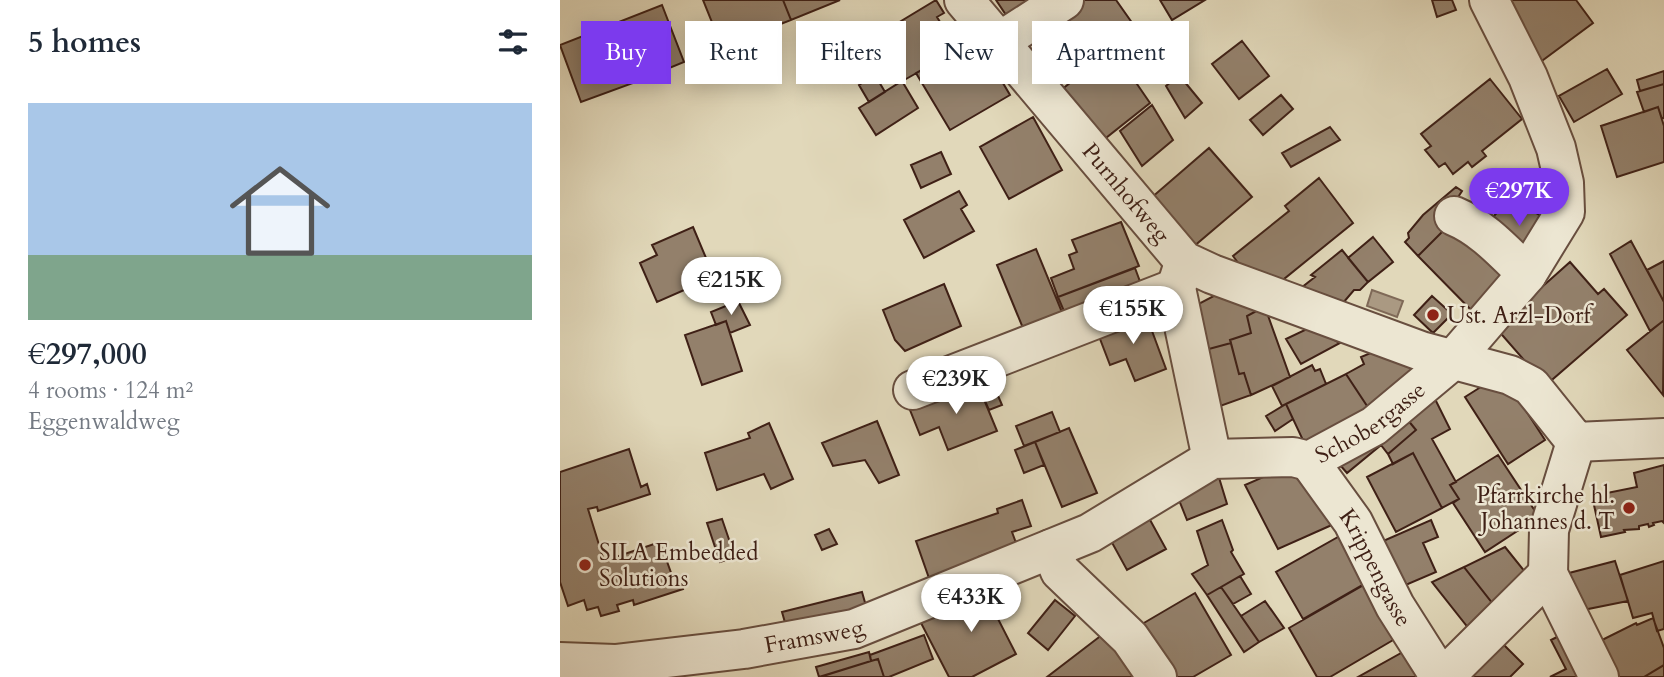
<!DOCTYPE html>
<meta charset="utf-8">
<style>
:root{--surface:#fff;--page:#f6f6f7;--text:#1f2937;--muted:#747a83;--line:#e0e1e3;--accent:#7c3aed}
body{margin:0;font-family:Cardo,serif;background:var(--page);color:var(--text);height:100vh;display:flex;flex-direction:column;font-size:26px;white-space:nowrap}
*{box-sizing:border-box;margin:0}
p{font-size:23px;color:var(--muted)}
.icon{flex:none;width:38px;height:38px;fill:none;stroke:currentColor;stroke-width:2;stroke-linecap:round;stroke-linejoin:round}
.map{position:relative;flex:1;overflow:hidden}
.details{display:flex;flex-direction:column;background:var(--surface);width:560px}
.details>*{flex:none}
.top-card{position:absolute;left:21px;top:21px;width:665px;height:63px;display:flex;gap:14px}
.price{position:absolute;translate:-50% -60px;padding:0 16px;border-radius:24px;background:#fff;color:#222;font-size:23px;line-height:46px;filter:drop-shadow(0 2px 4px #0008)}
.price::after{content:'';position:absolute;left:50%;top:42px;width:21px;height:16px;margin-left:-10px;background:inherit;clip-path:polygon(0 0,100% 0,50% 100%)}
.price.current{background:var(--accent);color:#fff}
ul{padding:0;list-style:none}
li{display:grid;align-content:center;gap:14px;height:371px;padding:0 28px}
li+li{border-top:2px solid var(--line)}
li span{display:grid;place-items:center;height:217px;border-radius:0px;color:#555}
li>.icon{margin-inline-start:auto}
span .icon{width:126px;height:126px;fill:#fffc;stroke-width:1}
li b{font-size:30px}
h2{display:flex;justify-content:space-between;align-items:center;height:84px;padding:0 28px;font-size:30px}
.chip{padding:0 24px;border-radius:0px;background:var(--surface);box-shadow:0 4px 18px #0003;font-size:24px;line-height:63px}
.chip.current{background:var(--accent);color:#fff}
main{display:flex;flex:1;min-height:0}
.map>svg:first-child{display:block}
</style>
<main>
<section class="details">
<h2>5 homes<svg class="icon" aria-label="filters" viewBox="0 0 24 24"><path d="M4 7h16M4 17h16"/><circle cx="9" cy="7" r="2"/><circle cx="15" cy="17" r="2"/></svg></h2>
<ul>
<li><span style="background:linear-gradient(#a9c7e8 70%,#7fa58c 0)"><svg class="icon" aria-label="home" viewBox="0 0 24 24"><path d="M3 11l9-7 9 7M6 9v11h12V9"/></svg></span><div><b>€297,000</b><p>4 rooms · 124 m²</p><p>Eggenwaldweg</p></div></li>
</ul>
</section>
<div class="map">
<svg width="1104" height="677" viewBox="0 0 1104 677">
<rect width="100%" height="100%" fill="#e1d8ba"/>
<filter id="stains"><feTurbulence type="fractalNoise" baseFrequency=".00286" numOctaves="4"/><feColorMatrix values="0 0 0 0 .2 0 0 0 0 .09 0 0 0 0 .02 0 0 0 .5 -.17"/></filter>
<radialGradient id="worn" r=".72"><stop offset=".6" stop-color="#630" stop-opacity="0"/><stop offset="1" stop-color="#630" stop-opacity=".3"/></radialGradient>
<path fill="#aa9982" stroke="#7f6957" stroke-width="2" d="M812,290L843,301L837,317L807,306Z"/>
<path fill="#93806b" stroke="#3f2016" stroke-width="2" d="M143,0H223L231,20L162,47Z
M223,0H280L231,20Z
M376,0L384,13L377,17L397,50L339,83L313,38Z
M436,0H482L450,21Z
M521,0H556L575,27L514,69L484,25Z
M600,0H645L612,20Z
M872,0H892L896,10L877,17Z
M941,0H1016L1033,23L975,66Z
M102,5L124,62L73,83L51,25Z
M51,25L73,83L21,102L0,45Z
M414,34L450,95L390,130L356,73L397,50L394,46Z
M589,34L609,63L591,75L571,47Z
M682,41L709,76L679,99L652,64Z
M553,49L590,103L537,145L496,94Z
M1047,69L1062,94L1014,122L999,96Z
M1104,71V84L1080,91L1077,80Z
M315,75L325,92L309,102L299,85Z
M619,75L642,103L625,118L606,86Z
M930,79L962,119L922,151L926,156L912,167L908,162L893,174L885,163L879,167L865,150L871,146L861,134Z
M342,81L358,108L316,135L299,108Z
M1104,84V118L1102,119L1098,107L1084,112L1077,92Z
M721,95L733,109L703,135L690,120Z
M592,105L613,140L582,166L560,131Z
M1098,107L1104,126V162L1057,177L1041,126Z
M473,117L502,170L449,199L420,147Z
M770,127L780,140L731,167L722,153Z
M649,148L692,197L633,247L591,198Z
M381,152L391,174L361,188L351,165Z
M759,178L793,223L708,292L687,275L673,256L729,211L725,206Z
M896,187L902,191L893,205L890,224L858,256L845,242L849,238L848,233L863,215Z
M399,191L407,205L401,209L414,231L364,258L344,220Z
M951,197L995,225L965,260L924,227Z
M561,222L579,266L498,297L491,278L514,269L509,255L517,252L512,240Z
M890,224L958,274L916,315L858,256Z
M133,227L154,277L97,302L80,263L97,255L92,245Z
M813,237L833,262L808,282L788,258Z
M1071,241L1104,302V322L1103,321L1090,331L1050,254Z
M476,249L504,317L465,333L437,265Z
M782,250L808,282L800,290H794L783,303L741,288L755,277L751,275Z
M1104,261V302L1087,270Z
M1010,262L1038,294L1044,289L1067,315L986,385L936,328Z
M575,268L582,287L549,300L546,292L537,296L540,304L506,316L498,297Z
M384,284L401,326L345,351L335,340L323,310Z
M665,290L702,308L687,316L691,333L670,340L671,343L634,353L627,310Z
M872,296L892,314L873,333L854,315Z
M178,301L190,325L170,333L166,321L156,325L151,312Z
M702,308L706,310L730,377L691,395L684,373L679,374L670,340L691,333L687,316Z
M585,312L606,369L575,381L566,359L550,365L537,331Z
M166,321L182,371L142,385L125,335Z
M1103,321L1104,322L1103,395L1067,350Z
M751,327L780,343L741,364L726,339Z
M671,343L679,374L684,373L691,395L649,410L634,353Z
M820,349L863,373L815,418L786,374L804,364L801,357Z
M752,365L755,371L760,369L766,384L722,406L712,386Z
M786,374L815,418L748,451L726,404Z
M430,377L442,405L429,410L417,383Z
M935,378L948,383L985,440L948,464L905,397Z
M416,380L437,431L388,450L379,427L360,435L350,410Z
M871,391L890,429L872,439L896,482L890,485L899,499L882,508L853,453L833,464L828,454L856,430L842,413Z
M726,404L733,419L715,431L706,416Z
M492,412L500,432L464,446L456,426Z
M842,413L856,430L828,454L814,436Z
M317,421L339,475L319,483L305,460L273,466L262,443Z
M209,423L233,479L211,489L204,474L157,490L145,453L190,438L188,433Z
M509,428L537,493L502,507L475,442Z
M814,436L821,445L787,473L780,465Z
M475,442L484,465L464,473L455,450Z
M69,449L81,487L87,484L90,494L38,511L37,507L28,509L44,561L100,542L114,581L120,579L123,589L74,605L73,600L57,605L59,611L41,616L38,607L27,610L24,600L8,606L0,582V472Z
M853,453L882,508L836,532L807,477Z
M938,455L979,517L925,552L893,503L899,499L890,485Z
M738,462L783,520L718,549L685,485Z
M1104,465V523L1102,521L1093,523L1094,525L1089,527L1088,524L1079,526V529L1064,530L1065,532L1041,537L1032,496L1077,487L1074,473Z
M657,471L667,504L627,520L615,490Z
M462,500L471,526L452,532L456,543L418,557L412,567L370,581L356,541L438,513L437,509Z
M589,518L606,549L567,570L550,539Z
M162,519L175,557L160,562L147,523Z
M662,520L673,550L671,552L684,574L647,595L632,574L648,565L637,531Z
M871,520L878,537L863,543L876,572L834,590L814,545Z
M269,529L277,544L262,550L255,535Z
M785,533L811,580L743,619L716,572Z
M945,547L970,578L940,613L904,567Z
M1055,561L1068,601L1023,610L1009,573Z
M1104,561V629L1097,631L1092,613L1073,618L1060,575Z
M904,567L940,613L917,639L872,582Z
M680,576L691,594L673,604L661,587Z
M809,582L840,636L770,677H757L729,628Z
M438,583L452,609L437,617L456,654L412,677H389L361,623Z
M661,587L699,642L684,652L647,595Z
M302,592L306,606L226,626L222,612Z
M635,593L671,655L633,677H606L577,627Z
M495,600L515,616L488,650L468,633Z
M705,601L724,628L699,642L681,616Z
M1093,618L1104,648V665L1084,677H1051L1032,645L1076,623L1077,625Z
M547,631L590,677H487Z
M1005,633L1023,677H990L1006,669L991,640Z
M364,635L373,659L329,677H324L318,659L311,661L310,655Z
M934,635L963,664L950,677H905Z
M850,648L867,677H798Z
M309,652L311,661L259,677L256,667Z
M318,659L324,677H260L311,661Z
M1104,665V677H1084Z"/>
<g fill="none" stroke-linecap="round" stroke-linejoin="round">
<g stroke="#684e3f" stroke-width="42">
<g id="minor">
<path id="s1" d="M404,0L624,261L652,274L861,351L950,375L971,386L1016,442L1104,438"/>
<path d="M439,42L504,0"/>
<path d="M894,216C923,228 944,252 967,274"/>
<path d="M624,263L616,288L652,459"/>
<path d="M353,390L616,288"/>
<path d="M1016,442L989,530L988,574L1039,677"/>
<path id="s2" d="M749,461L793,522L835,606L880,677"/>
<path d="M491,549L500,571L570,638L597,677"/>
<path id="s3" d="M0,662L55,664L184,649L294,629L530,533L652,459L733,457L749,461L814,426L893,360L967,274L1005,212L1004,183L996,148L968,77L929,0"/>
<path d="M884,677L988,574"/>
</g>
</g>
<use href="#minor" stroke="#ece6d2" stroke-width="38"/>
</g>
<g fill="#8f2418" stroke="#ece6d2" stroke-width="2.5">
<circle cx="873" cy="315" r="7"/>
<circle cx="1069" cy="508" r="7"/>
<circle cx="25" cy="565" r="7"/>
</g>
<g text-anchor="middle" dominant-baseline="central" stroke-width="5" stroke-linejoin="round" paint-order="stroke">
<g font-size="23" fill="#3f2016" stroke="#ece6d2">
<text stroke="none"><textPath href="#s1" startOffset="252">Purnhofweg</textPath></text>
<text stroke="none"><textPath href="#s3" startOffset="864">Schobergasse</textPath></text>
<text stroke="none"><textPath href="#s2" startOffset="126">Krippengasse</textPath></text>
<text stroke="none"><textPath href="#s3" startOffset="256">Framsweg</textPath></text>
</g>
<g font-size="23" fill="#3f2016" stroke="#ece6d2" text-anchor="start">
<text x="887" y="315">Ust. Arzl-Dorf</text>
<text x="1055" y="495" text-anchor="end">Pfarrkirche hl.<tspan x="1055" dy="26">Johannes d. T</tspan></text>
<text x="39" y="552">SILA Embedded<tspan x="39" dy="26">Solutions</tspan></text>
</g>
</g>
<rect width="100%" height="100%" filter="url(#stains)"/>
<rect width="100%" height="100%" fill="url(#worn)"/>
</svg>
<b class="price current" style="left:959px;top:228px">€297K</b>
<b class="price" style="left:171px;top:317px">€215K</b>
<b class="price" style="left:573px;top:346px">€155K</b>
<b class="price" style="left:396px;top:416px">€239K</b>
<b class="price" style="left:411px;top:634px">€433K</b>
<div class="top-card">
<a class="chip current">Buy</a>
<a class="chip">Rent</a>
<a class="chip">Filters</a>
<a class="chip">New</a>
<a class="chip">Apartment</a>
</div>
</div>
</main>
